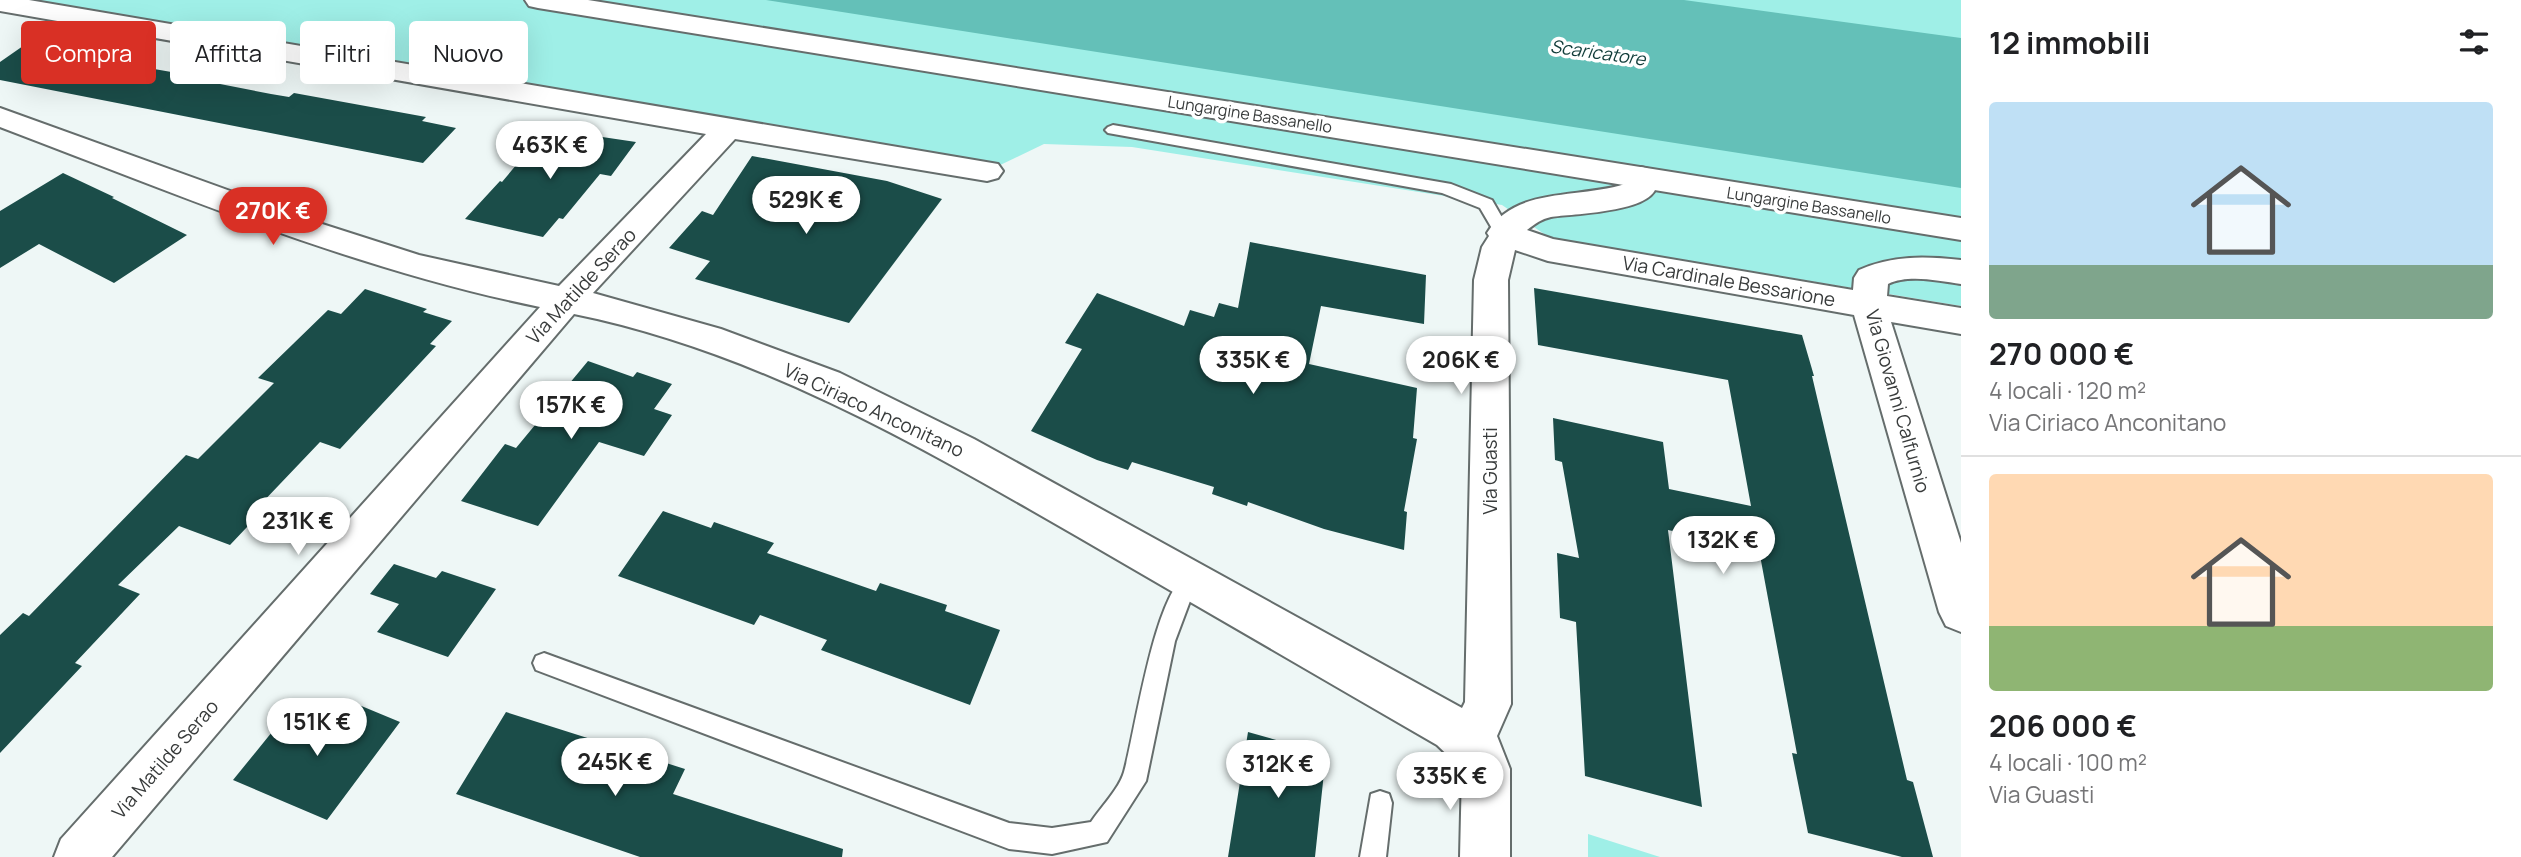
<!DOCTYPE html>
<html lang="it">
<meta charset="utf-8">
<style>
:root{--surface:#fff;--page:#f6f6f6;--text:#202124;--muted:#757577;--line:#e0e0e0;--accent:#d93025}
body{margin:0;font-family:Manrope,sans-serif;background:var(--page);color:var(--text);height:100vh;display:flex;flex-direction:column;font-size:26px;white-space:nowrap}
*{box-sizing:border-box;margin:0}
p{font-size:23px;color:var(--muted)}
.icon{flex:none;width:38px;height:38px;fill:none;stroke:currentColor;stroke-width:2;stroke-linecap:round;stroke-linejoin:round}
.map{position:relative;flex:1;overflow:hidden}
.sheet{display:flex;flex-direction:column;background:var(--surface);width:560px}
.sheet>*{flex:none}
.hud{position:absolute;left:21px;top:21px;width:665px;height:63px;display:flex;gap:14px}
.price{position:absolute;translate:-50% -60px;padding:0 16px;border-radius:24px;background:#fff;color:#222;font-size:23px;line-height:46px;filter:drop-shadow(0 2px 4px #0008)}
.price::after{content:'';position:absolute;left:50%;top:42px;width:21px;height:16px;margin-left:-10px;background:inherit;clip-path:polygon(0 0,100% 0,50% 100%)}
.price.active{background:var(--accent);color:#fff}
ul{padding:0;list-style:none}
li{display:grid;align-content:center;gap:14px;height:371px;padding:0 28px}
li+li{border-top:2px solid var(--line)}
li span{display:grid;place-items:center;height:217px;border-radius:7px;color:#555}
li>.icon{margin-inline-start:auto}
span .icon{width:126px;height:126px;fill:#fffc;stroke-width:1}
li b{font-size:30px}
h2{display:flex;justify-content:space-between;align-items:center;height:84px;padding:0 28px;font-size:30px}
.pill{padding:0 24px;border-radius:7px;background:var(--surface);box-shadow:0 7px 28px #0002;font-size:24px;line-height:63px}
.pill.active{background:var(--accent);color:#fff}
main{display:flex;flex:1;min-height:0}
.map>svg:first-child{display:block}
</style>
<main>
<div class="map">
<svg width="1961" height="857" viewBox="0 0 1961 857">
<rect width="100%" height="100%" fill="#eef7f6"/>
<path fill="#9fefe7" d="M0,0H1961V306L1550,238L1502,205L1132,147L1044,144L994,168Z
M1588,834L1660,857H1588Z"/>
<path fill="#64c0b8" d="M766,0H1684L1961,38V188Z"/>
<path fill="#1b4d49" d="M23,46L177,73L174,75L271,94L289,97L294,93L426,117L422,121L456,128L423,163L0,80V62Z
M555,130L636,142L611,176L600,174L563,219L559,218L543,237L465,219L500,181L502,182L542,134Z
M752,156L887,181L942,199L849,323L695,279L710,261L669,248L702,211L713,215Z
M63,173L114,197L112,198L187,235L114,283L39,244L0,268V211Z
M1250,242L1426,275L1424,324L1321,306L1309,364L1417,388L1413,438L1417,439L1404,511L1407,512L1404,550L1324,529L1248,502L1247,506L1212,494L1214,487L1132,462L1128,470L1097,460L1031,431L1082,349L1065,343L1097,293L1184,326L1190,310L1214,317L1219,303L1238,308Z
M1534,288L1802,335L1814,376H1812L1907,780L1913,782L1933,857H1902L1808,833L1792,753L1797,754L1759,550L1668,530L1702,807L1585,776L1576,622L1560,618L1557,553L1579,558L1562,462L1555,460L1553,418L1663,442L1669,489L1751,506L1728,380L1538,345Z
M365,289L427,309L423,312L452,321L430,344L436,346L340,449L320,442L259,506L265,508L230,545L179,526L118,585L140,594L75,663L82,666L0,753V635L23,613L29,616L186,455L198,459L274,383L258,378L328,310L341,314Z
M588,361L633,377L637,372L672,384L654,409L672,415L644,456L599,442L538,526L461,501L505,444L516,448Z
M663,511L711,528L714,522L774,543L767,553L876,591L880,583L947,605L945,611L1000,630L970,705L821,650L827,640L760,615L754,625L618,576Z
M394,564L436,578L442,571L496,589L448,657L377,632L399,604L370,594Z
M302,703L347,721L359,705L400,722L327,820L233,780L272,732L277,734Z
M506,712L685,769L673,794L843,849L842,857H640L456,794Z
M1248,732L1326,754L1315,857H1228Z"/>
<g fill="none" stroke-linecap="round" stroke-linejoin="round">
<g stroke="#656d6c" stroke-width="4">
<path id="service" d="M1113,125L1451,184L1492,200L1511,233L1503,239L1497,237L1480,208L1442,193L1108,133L1105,130L1108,127Z
M1191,572L1199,574L1202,581L1190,601L1175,641L1146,781L1107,842L1052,854L1009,849L536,670L533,663L536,656L544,653L1009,823L1052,828L1091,822C1101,807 1119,789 1124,772C1135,734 1155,585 1191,572Z
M1380,791L1389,794L1392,803L1386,857H1360L1371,794Z"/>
</g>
<g stroke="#656d6c" stroke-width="4">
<path id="minor" d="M0,0H29L998,164L1003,171L998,178L987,181L735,139L593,293L721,329L840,373L974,439L1462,708L1465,702L1474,280L1482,247L1489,236L1487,233C1515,186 1579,199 1625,184L1630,170L1641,167L1652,170C1680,213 1573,213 1551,217C1541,219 1535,224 1527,230L1553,239L1853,290L1854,278L1859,270C1893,255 1925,256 1961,260V284C1938,281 1909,274 1888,284L1887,296L1961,308V334L1891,322L1961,543V632L1946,626L1939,612L1854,315L1548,261L1515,250L1508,280L1511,704L1497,736L1510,769V857H1460L1462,769L1437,745C1318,676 1199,607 1080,538C920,446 757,351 574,314L112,857H54L61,839L540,307C353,269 177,194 0,127V108L319,223L419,255L559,286L706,134L0,11Z"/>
</g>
<g stroke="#656d6c" stroke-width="4">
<path id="tertiary" d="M525,0H588L1961,218V240L538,8L529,6Z"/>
</g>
<use href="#service" fill="#fff" fill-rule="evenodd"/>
<use href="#minor" fill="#fff" fill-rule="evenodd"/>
<use href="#tertiary" fill="#fff" fill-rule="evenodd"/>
</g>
<g text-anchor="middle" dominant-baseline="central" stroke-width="7" stroke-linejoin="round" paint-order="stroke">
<g font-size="16" fill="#383b3b" stroke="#fff">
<text transform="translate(1250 114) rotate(9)">Lungargine Bassanello</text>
<text transform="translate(1809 205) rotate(9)">Lungargine Bassanello</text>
</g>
<g font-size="18" font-style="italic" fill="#103c39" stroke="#fff">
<text transform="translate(1598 52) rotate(8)">Scaricatore</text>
</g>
<g font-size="19" fill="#383b3b" stroke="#fff">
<text transform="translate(1729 281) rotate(10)">Via Cardinale Bessarione</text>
<text transform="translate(581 286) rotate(-47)">Via Matilde Serao</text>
<text transform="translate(1898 401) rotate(74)">Via Giovanni Calfurnio</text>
<text transform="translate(874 410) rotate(25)">Via Ciriaco Anconitano</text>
<text transform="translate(1490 471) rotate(-90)">Via Guasti</text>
<text transform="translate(165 759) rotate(-49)">Via Matilde Serao</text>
</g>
</g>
</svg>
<b class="price" style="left:550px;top:181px">463K €</b>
<b class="price" style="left:806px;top:236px">529K €</b>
<b class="price active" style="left:273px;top:247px">270K €</b>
<b class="price" style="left:1253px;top:396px">335K €</b>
<b class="price" style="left:1461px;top:396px">206K €</b>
<b class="price" style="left:571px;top:441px">157K €</b>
<b class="price" style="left:298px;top:557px">231K €</b>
<b class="price" style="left:1723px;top:576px">132K €</b>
<b class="price" style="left:317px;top:758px">151K €</b>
<b class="price" style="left:615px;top:798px">245K €</b>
<b class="price" style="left:1278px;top:800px">312K €</b>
<b class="price" style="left:1450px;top:812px">335K €</b>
<div class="hud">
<a class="pill active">Compra</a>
<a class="pill">Affitta</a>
<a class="pill">Filtri</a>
<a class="pill">Nuovo</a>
</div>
</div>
<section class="sheet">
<h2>12 immobili<svg class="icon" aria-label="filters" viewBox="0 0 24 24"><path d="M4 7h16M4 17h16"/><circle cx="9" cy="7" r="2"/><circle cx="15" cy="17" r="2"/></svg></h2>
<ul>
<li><span style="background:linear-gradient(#bfe0f5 75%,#7fa58c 0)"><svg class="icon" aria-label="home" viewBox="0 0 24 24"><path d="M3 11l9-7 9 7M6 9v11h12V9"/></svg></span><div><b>270 000 €</b><p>4 locali · 120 m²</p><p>Via Ciriaco Anconitano</p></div></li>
<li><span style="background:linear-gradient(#ffd9b3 70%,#8fb573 0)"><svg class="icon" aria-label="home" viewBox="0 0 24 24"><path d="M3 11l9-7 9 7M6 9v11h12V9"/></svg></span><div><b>206 000 €</b><p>4 locali · 100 m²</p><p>Via Guasti</p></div></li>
</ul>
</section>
</main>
